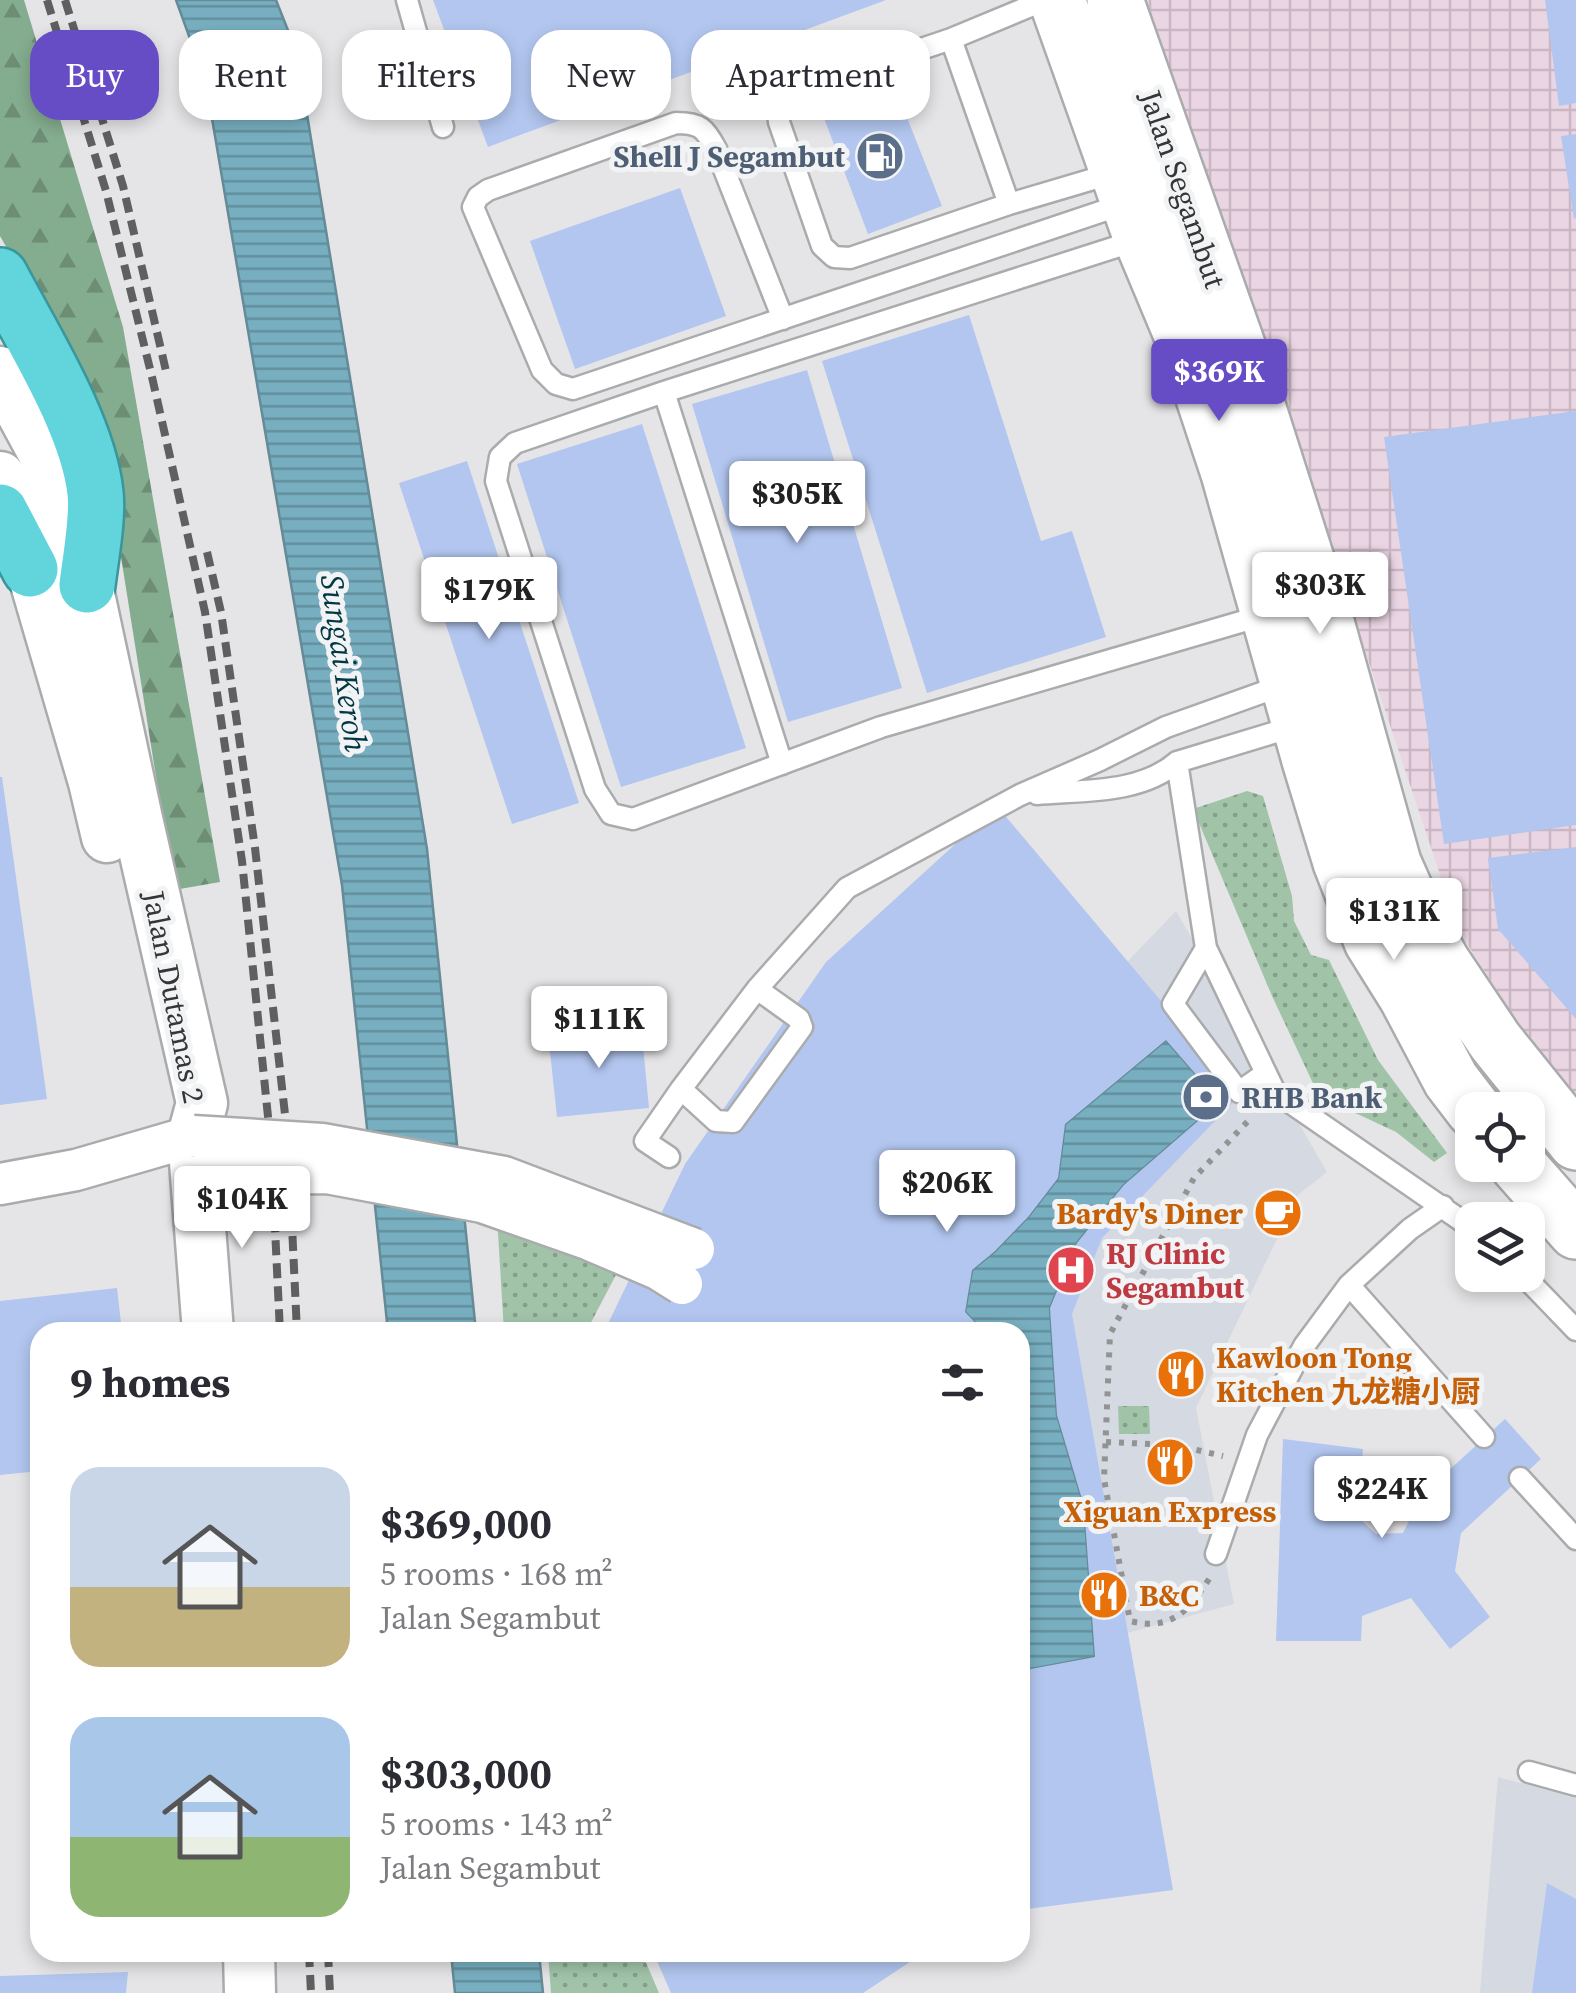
<!DOCTYPE html>
<meta charset="utf-8">
<style>
:root{--surface:#fff;--page:#f7f7f7;--text:#2b2b33;--muted:#7c7c81;--accent:#664dc6}
body{margin:0;font-family:"Source Serif 4","Noto Sans SC",serif;background:var(--page);color:var(--text);height:100vh;display:flex;flex-direction:column;font-size:38px;white-space:nowrap}
*{box-sizing:border-box;margin:0}
p{font-size:32px;color:var(--muted)}
.icon{flex:none;width:55px;height:55px;fill:none;stroke:currentColor;stroke-width:2;stroke-linecap:round;stroke-linejoin:round}
.map{position:relative;flex:1;overflow:hidden}
.panel{position:absolute;left:30px;top:1322px;width:1000px;height:640px;display:flex;flex-direction:column;background:var(--surface);border-radius:30px;box-shadow:0 5px 15px #0003}
.panel>*{flex:none}
.banner{position:absolute;left:30px;top:30px;width:1000px;height:90px;display:flex;gap:20px}
.fabs{position:absolute;left:1455px;top:1092px;display:grid;gap:20px}
.fabs a{display:grid;place-items:center;width:90px;height:90px;border-radius:20px;background:var(--surface);box-shadow:0 5px 15px #0003;font-size:50px}
.price{position:absolute;translate:-50% -85px;padding:0 22px;border-radius:10px;background:#fff;color:#222;font-size:32px;line-height:65px;filter:drop-shadow(0 2px 5px #0008)}
.price::after{content:'';position:absolute;left:50%;top:60px;width:30px;height:22px;margin-left:-15px;background:inherit;clip-path:polygon(0 0,100% 0,50% 100%)}
.price.on{background:var(--accent);color:#fff}
ul{padding:0;list-style:none}
li{display:flex;align-items:center;gap:30px;height:250px;padding:0 40px}
li span{display:grid;place-items:center;flex:none;width:280px;height:200px;border-radius:30px;color:#555}
li>.icon{margin-inline-start:auto}
span .icon{width:120px;height:120px;fill:#fffc;stroke-width:1}
li b{font-size:42px}
h2{display:flex;justify-content:space-between;align-items:center;height:120px;padding:0 40px;font-size:42px}
.chip{padding:0 35px;border-radius:30px;background:var(--surface);box-shadow:0 5px 15px #0003;font-size:35px;line-height:90px}
.chip.on{background:var(--accent);color:#fff}
.map>svg:first-child{display:block}
</style>
<div class="map">
<svg width="1576" height="1993" viewBox="0 0 1576 1993">
<defs>
<pattern id="industrial-grid" width="8" height="8" patternUnits="userSpaceOnUse" patternTransform="scale(2.5)"><rect width="8" height="8" fill="#ead5e3"/><path d="M0 4h8M4 0v8" fill="none" stroke="#c9b7c3"/></pattern>
<pattern id="green-dots" width="8" height="8" patternUnits="userSpaceOnUse" patternTransform="scale(2.5)"><rect width="8" height="8" fill="#a1c4a9"/><path d="M2 2h.1M6 6h.1" fill="none" stroke="#84a08a" stroke-width="1.8" stroke-linecap="round"/></pattern>
<pattern id="forest-firs" width="22" height="20" patternUnits="userSpaceOnUse" patternTransform="scale(2.5)"><rect width="22" height="20" fill="#84ac8e"/><path d="M5 1l3.5 6h-7zM16 11l3.5 6h-7z" fill="#6d8d75"/></pattern>
<pattern id="water-rules" width="6" height="5" patternUnits="userSpaceOnUse" patternTransform="scale(2.5)"><rect width="6" height="5" fill="#78afc0"/><path d="M0 2.5h6" fill="none" stroke="#638f9d"/></pattern>
</defs>
<rect width="100%" height="100%" fill="#e5e5e7"/>
<path fill="#d5d9e1" d="M1176,911L1327,1172L1298,1195L1196,1408L1234,1604L1020,1662V1332H875L1004,1090Z
M1498,1777L1576,1798V1993H1480Z"/>
<path fill="url(#industrial-grid)" d="M1147,0H1576V1094L1530,1042L1459,931Z"/>
<path fill="url(#green-dots)" d="M1247,791L1263,796L1292,896L1294,921L1311,955L1329,960L1378,1060L1447,1153L1434,1162L1396,1132L1319,1096L1272,996L1193,809Z
M497,1217L618,1271L586,1332H504Z
M1118,1406H1149L1150,1434H1119Z
M548,1953H642L659,1993H551Z"/>
<path fill="url(#forest-firs)" d="M0,0H24L123,327L220,882L174,890L97,406L0,236Z"/>
<path fill="url(#water-rules)" stroke="#648b97" stroke-width="2.5" d="M176,0H276L297,53L427,849L476,1332H388L342,885L206,83Z
M1166,1040L1220,1102L1124,1185L1077,1243L1050,1308L1057,1415L1084,1506L1095,1657L1021,1671L1020,1332H984L965,1312L972,1270L995,1251L1028,1217L1058,1178L1065,1124Z
M451,1953H539L543,1993H455Z"/>
<path fill="#b2c6ef" d="M433,0H886L488,147Z
M1545,0H1576V103L1559,106Z
M891,77L942,206L868,234L819,105Z
M1576,134V218L1574,219L1561,136Z
M680,188L726,316L575,369L530,241Z
M969,315L1041,541L1072,531L1106,637L927,693L822,361Z
M807,370L902,688L788,722L692,404Z
M1576,411V825L1444,844L1384,437Z
M642,424L746,748L621,787L517,464Z
M467,461L579,803L512,824L399,483Z
M0,777H2L47,1099L0,1105Z
M997,806L1240,1095L1102,1238L1072,1314L1173,1890L1020,1910V1671L1095,1657L1084,1506L1057,1415L1050,1308L1077,1243L1124,1185L1220,1102L1166,1040L1065,1124L1058,1178L1028,1217L995,1251L972,1270L965,1312L984,1332H604L685,1164L826,962Z
M1576,847V1019L1498,929L1488,858Z
M641,1025L649,1108L557,1117L548,1033Z
M117,1288L122,1332H40V1471L0,1475V1301Z
M1505,1419L1541,1459L1461,1533L1455,1571L1490,1617L1450,1649L1411,1598L1362,1616L1361,1641H1276L1283,1439L1363,1449L1358,1517L1376,1534L1403,1533L1423,1494Z
M1547,1883L1576,1899V1993H1532Z
M653,1952H925L863,1993H671Z
M128,1972L126,1993H0V1976Z"/>
<g fill="none" stroke-linecap="round" stroke-linejoin="round">
<g stroke="#aaabad" stroke-width="25">
<path id="service" d="M407,0L443,127
M1045,0L951,39L791,93L777,104L779,122L822,246L834,257L850,258L1009,204L1117,172
M951,39L1009,204
M1141,239L664,392L515,443L500,457L496,481L595,789L611,814L633,819L881,727L1268,614
M783,319L716,149C705,128 700,123 676,123L488,190L478,197L473,207L542,370L556,384L573,389L1127,203
M664,392L782,764
M1177,762L1206,948L1275,1092L1472,1228
M1037,794C1083,790 1140,794 1177,762L1296,726
M1206,948L1173,1004L1239,1092L1266,1073
M681,1089L716,1121L733,1122L802,1027L799,1019L757,989
M669,1157L645,1141L681,1089L757,989L847,888L1020,795L1100,760L1166,727L1286,684
M1523,1275L1576,1330
M1349,1285L1484,1437
M1520,1478L1576,1539
M1216,1554L1257,1435L1304,1346L1349,1285L1410,1229L1443,1206
M1529,1772L1576,1785"/>
</g>
<g stroke="#aaabad" stroke-width="45">
<path id="minor" d="M0,1184L76,1170L193,1136"/>
</g>
<g stroke="#aaabad" stroke-width="55">
<path id="tertiary" d="M0,372L46,457L87,585L137,819L202,1103L193,1136L208,1332
M0,477L16,515L94,782L107,837
M249,1952L250,1993"/>
</g>
<g stroke="#aaabad" stroke-width="60">
<path id="secondary" d="M1057,0L1142,239L1188,349L1229,473L1310,760L1341,862L1372,941L1407,997L1451,1080L1474,1110
M1115,0L1246,371L1325,619L1393,863L1415,913L1442,962L1495,1041L1576,1142
M1518,1165L1576,1231"/>
</g>
<g stroke="#39969b" stroke-width="60">
<path id="trunk" d="M0,276C32,337 88,425 95,493C98,517 90,560 87,585
M0,512L30,569"/>
</g>
<path stroke="#929394" stroke-width="6" stroke-dasharray="5 8" stroke-linecap="butt" d="M1106,1442L1175,1445L1223,1456
M1209,1579C1188,1612 1171,1631 1130,1621L1104,1479L1110,1334L1194,1178L1250,1119"/>
<use href="#service" stroke="#fff" stroke-width="20"/>
<use href="#minor" stroke="#fff" stroke-width="40"/>
<use href="#tertiary" stroke="#fff" stroke-width="50"/>
<use href="#secondary" stroke="#fff" stroke-width="55"/>
<use href="#trunk" stroke="#62d4db" stroke-width="55"/>
<path stroke="#5f5f60" stroke-width="8" stroke-dasharray="15 8" stroke-linecap="butt" d="M47,0L106,191L152,377L205,612L242,861L271,1146L280,1332
M65,0L123,186L166,371
M207,552L221,612L255,848L288,1141L297,1332
M309,1952L311,1993
M328,1952L330,1993"/>
<g stroke="#aaabad" stroke-width="45" stroke-linecap="butt">
<path id="minor-bridge" d="M193,1136L322,1144L504,1177L694,1249
M196,1176L227,1174L327,1173L482,1202L590,1240L658,1269L682,1284"/>
</g>
<use href="#minor-bridge" stroke="#fff" stroke-width="40"/>
</g>
<defs>
<g id="fuel-disc" transform="scale(2.5)"><circle r="9.5" fill="#5c6f8a" stroke="#f2f3f5"/><path d="M-5.5-6h7V0h2V4h1.3V-2.5L3-4.5l.8-.8L6-3V5H2.5V1h-1V6h-7ZM-4.2-4.7v3.2H.2V-4.7Z" fill="#fff"/></g>
<g id="bank-disc" transform="scale(2.5)"><circle r="9.5" fill="#5c6f8a" stroke="#f2f3f5"/><path d="M-6-4H6V4H-6ZM0-2.3a2.3 2.3 0 1 0 0 4.6a2.3 2.3 0 1 0 0-4.6Z" fill="#fff"/></g>
<g id="cafe-disc" transform="scale(2.5)"><circle r="9.5" fill="#e8710a" stroke="#f2f3f5"/><path d="M-5.5-4.5H6V0H3Q3 3.5 0 3.5H-2.5Q-5.5 3.5-5.5 0ZM3-3.2v2h1.7v-2ZM-6 4.5H4V6H-6Z" fill="#fff"/></g>
<g id="hospital-disc" transform="scale(2.5)"><circle r="9.5" fill="#e0444e" stroke="#f2f3f5"/><path d="M-5-5h3v3.5h4V-5h3V5h-3V1.5h-4V5h-3Z" fill="#fff"/></g>
<g id="restaurant-disc" transform="scale(2.5)"><circle r="9.5" fill="#e8710a" stroke="#f2f3f5"/><path d="M-5-6h1v4h1v-4h1v4h1v-4h1v5L-1.5 .5V6h-2V.5L-5-1ZM5-6V6H3V1.5H1.5Q1.5-4 5-6Z" fill="#fff"/></g>
</defs>
<g fill-rule="evenodd">
<use href="#fuel-disc" x="880" y="156"/>
<use href="#bank-disc" x="1206" y="1097"/>
<use href="#cafe-disc" x="1278" y="1213"/>
<use href="#hospital-disc" x="1071" y="1270"/>
<use href="#restaurant-disc" x="1181" y="1374"/>
<use href="#restaurant-disc" x="1170" y="1462"/>
<use href="#restaurant-disc" x="1104" y="1595"/>
</g>
<g text-anchor="middle" dominant-baseline="central" stroke-width="10" stroke-linejoin="round" paint-order="stroke">
<g font-size="30" font-weight="bold" fill="#4e5e75" stroke="#f2f3f5" text-anchor="end">
<text x="845" y="156">Shell J Segambut</text>
<text x="1241" y="1097" text-anchor="start">RHB Bank</text>
</g>
<g font-size="30" fill="#353636" stroke="#f2f3f5">
<text transform="translate(1183 189) rotate(71)">Jalan Segambut</text>
<text transform="translate(174 997) rotate(79)">Jalan Dutamas 2</text>
</g>
<g font-size="30" font-weight="bold" fill="#c56008" stroke="#f2f3f5" text-anchor="start">
<text x="1243" y="1213" text-anchor="end">Bardy's Diner</text>
<text x="1216" y="1357">Kawloon Tong<tspan x="1216" dy="34">Kitchen 九龙糖小厨</tspan></text>
<text x="1170" y="1511" text-anchor="middle">Xiguan Express</text>
<text x="1139" y="1595">B&amp;C</text>
</g>
<g font-size="30" font-weight="bold" fill="#be3a42" stroke="#f2f3f5" text-anchor="start">
<text x="1106" y="1253">RJ Clinic<tspan x="1106" dy="34">Segambut</tspan></text>
</g>
<g font-size="32" font-style="italic" fill="#023844" stroke="#f2f3f5">
<text transform="translate(344 663) rotate(82)">Sungai Keroh</text>
</g>
</g>
</svg>
<div class="fabs">
<a><svg class="icon" aria-label="locate" viewBox="0 0 24 24"><circle cx="12" cy="12" r="6"/><path d="M12 2v4M12 18v4M2 12h4M18 12h4"/></svg></a>
<a><svg class="icon" aria-label="layers" viewBox="0 0 24 24"><path d="M12 4l9 5-9 5-9-5zM3 14l9 5 9-5"/></svg></a>
</div>
<b class="price on" style="left:1219px;top:424px">$369K</b>
<b class="price" style="left:797px;top:546px">$305K</b>
<b class="price" style="left:1320px;top:637px">$303K</b>
<b class="price" style="left:489px;top:642px">$179K</b>
<b class="price" style="left:1394px;top:963px">$131K</b>
<b class="price" style="left:599px;top:1071px">$111K</b>
<b class="price" style="left:947px;top:1235px">$206K</b>
<b class="price" style="left:242px;top:1251px">$104K</b>
<b class="price" style="left:1382px;top:1541px">$224K</b>
<div class="banner">
<a class="chip on">Buy</a>
<a class="chip">Rent</a>
<a class="chip">Filters</a>
<a class="chip">New</a>
<a class="chip">Apartment</a>
</div>
<section class="panel">
<h2>9 homes<svg class="icon" aria-label="filters" viewBox="0 0 24 24"><path d="M4 7h16M4 17h16"/><circle cx="9" cy="7" r="2"/><circle cx="15" cy="17" r="2"/></svg></h2>
<ul>
<li><span style="background:linear-gradient(#c9d6e8 60%,#c2b280 0)"><svg class="icon" aria-label="home" viewBox="0 0 24 24"><path d="M3 11l9-7 9 7M6 9v11h12V9"/></svg></span><div><b>$369,000</b><p>5 rooms · 168 m²</p><p>Jalan Segambut</p></div></li>
<li><span style="background:linear-gradient(#a9c7e8 60%,#8fb573 0)"><svg class="icon" aria-label="home" viewBox="0 0 24 24"><path d="M3 11l9-7 9 7M6 9v11h12V9"/></svg></span><div><b>$303,000</b><p>5 rooms · 143 m²</p><p>Jalan Segambut</p></div></li>
</ul>
</section>
</div>
